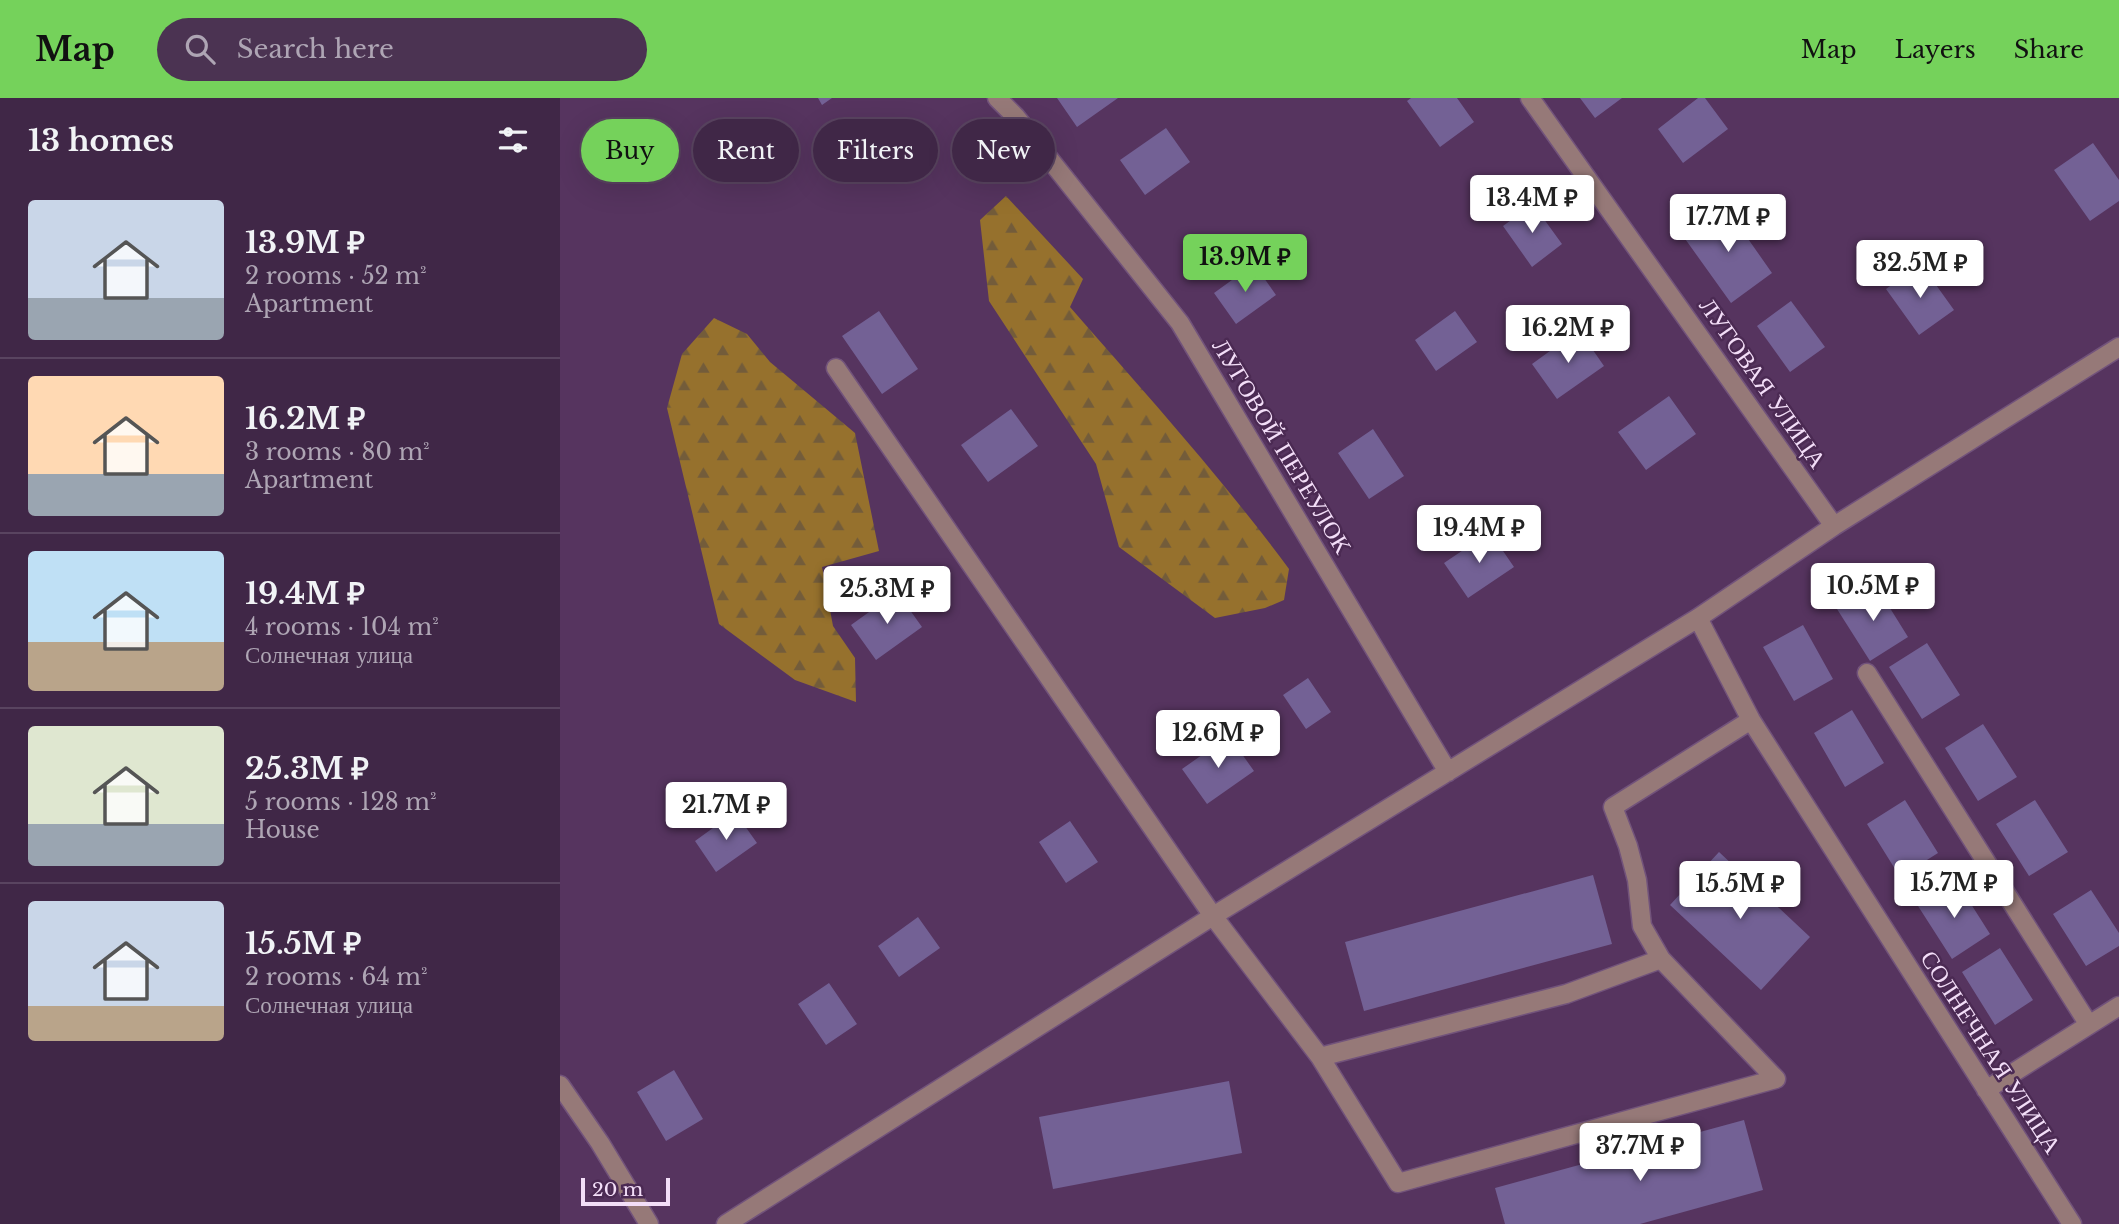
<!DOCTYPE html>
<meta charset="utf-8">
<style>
:root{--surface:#402747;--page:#4b3352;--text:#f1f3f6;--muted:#aea5b4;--line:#594460;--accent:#75d25b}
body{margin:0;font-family:"Libre Baskerville",serif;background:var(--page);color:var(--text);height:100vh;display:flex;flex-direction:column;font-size:26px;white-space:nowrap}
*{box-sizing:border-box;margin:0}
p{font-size:23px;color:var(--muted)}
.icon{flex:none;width:38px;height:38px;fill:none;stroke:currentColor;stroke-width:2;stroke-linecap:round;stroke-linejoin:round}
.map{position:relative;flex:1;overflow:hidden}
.details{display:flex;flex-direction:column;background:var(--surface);width:560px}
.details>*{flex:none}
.top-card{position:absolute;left:21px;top:21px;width:665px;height:63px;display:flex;gap:14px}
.scale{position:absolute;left:21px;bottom:18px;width:89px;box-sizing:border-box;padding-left:7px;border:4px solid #f3def8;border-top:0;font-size:19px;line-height:24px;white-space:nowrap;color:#f3def8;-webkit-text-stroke:5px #4b2a53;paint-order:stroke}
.price{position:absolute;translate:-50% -60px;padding:0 16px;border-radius:7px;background:#fff;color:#222;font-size:23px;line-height:46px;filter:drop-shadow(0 2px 4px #0008)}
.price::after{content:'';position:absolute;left:50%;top:42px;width:21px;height:16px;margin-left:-10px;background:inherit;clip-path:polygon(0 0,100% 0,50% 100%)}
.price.selected{background:var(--accent);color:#111}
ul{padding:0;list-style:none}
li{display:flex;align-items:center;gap:21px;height:175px;padding:0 28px}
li+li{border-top:2px solid var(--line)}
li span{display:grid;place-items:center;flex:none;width:196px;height:140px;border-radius:7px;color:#555}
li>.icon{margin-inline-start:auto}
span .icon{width:84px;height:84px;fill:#fffc;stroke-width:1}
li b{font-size:30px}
h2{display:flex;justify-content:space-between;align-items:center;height:84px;padding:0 28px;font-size:30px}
.pill{padding:0 24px;border-radius:32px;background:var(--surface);box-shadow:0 7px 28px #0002,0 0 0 2px var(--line);font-size:24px;line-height:63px}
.pill.selected{background:var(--accent);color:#111}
header{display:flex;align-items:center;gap:42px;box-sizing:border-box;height:98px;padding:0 35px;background:var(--accent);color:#111}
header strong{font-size:33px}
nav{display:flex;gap:38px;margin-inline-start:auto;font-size:24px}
.search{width:490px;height:63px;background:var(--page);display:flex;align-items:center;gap:18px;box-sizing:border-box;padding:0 24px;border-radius:38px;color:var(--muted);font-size:26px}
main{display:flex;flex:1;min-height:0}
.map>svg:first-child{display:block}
</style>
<header>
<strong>Map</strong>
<div class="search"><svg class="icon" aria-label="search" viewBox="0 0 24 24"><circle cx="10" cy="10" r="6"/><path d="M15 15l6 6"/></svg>Search here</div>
<nav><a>Map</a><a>Layers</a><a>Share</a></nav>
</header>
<main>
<section class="details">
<h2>13 homes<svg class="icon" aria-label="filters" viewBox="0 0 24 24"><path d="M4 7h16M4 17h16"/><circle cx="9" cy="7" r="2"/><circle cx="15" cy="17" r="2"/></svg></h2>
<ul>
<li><span style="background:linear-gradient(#c9d6e8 70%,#9aa5b1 0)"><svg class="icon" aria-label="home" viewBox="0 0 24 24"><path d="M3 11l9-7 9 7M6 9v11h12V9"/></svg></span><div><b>13.9M ₽</b><p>2 rooms · 52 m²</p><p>Apartment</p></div></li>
<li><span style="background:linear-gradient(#ffd9b3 70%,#9aa5b1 0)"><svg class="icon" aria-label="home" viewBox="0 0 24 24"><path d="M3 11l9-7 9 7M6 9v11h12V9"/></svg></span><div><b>16.2M ₽</b><p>3 rooms · 80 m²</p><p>Apartment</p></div></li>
<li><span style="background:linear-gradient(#bfe0f5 65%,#b9a48a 0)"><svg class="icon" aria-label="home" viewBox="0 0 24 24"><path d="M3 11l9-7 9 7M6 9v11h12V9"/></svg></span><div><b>19.4M ₽</b><p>4 rooms · 104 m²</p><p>Солнечная улица</p></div></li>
<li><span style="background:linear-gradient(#dfe7d0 70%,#9aa5b1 0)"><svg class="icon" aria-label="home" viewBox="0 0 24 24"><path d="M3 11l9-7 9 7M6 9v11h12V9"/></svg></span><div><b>25.3M ₽</b><p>5 rooms · 128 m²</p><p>House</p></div></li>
<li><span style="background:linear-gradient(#c9d6e8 75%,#b9a48a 0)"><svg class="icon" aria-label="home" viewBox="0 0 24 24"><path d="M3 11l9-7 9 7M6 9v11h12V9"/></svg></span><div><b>15.5M ₽</b><p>2 rooms · 64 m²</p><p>Солнечная улица</p></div></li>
</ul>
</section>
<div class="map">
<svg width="1559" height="1126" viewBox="0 0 1559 1126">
<defs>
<pattern id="forest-firs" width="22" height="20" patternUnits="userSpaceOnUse" patternTransform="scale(1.75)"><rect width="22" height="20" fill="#96712d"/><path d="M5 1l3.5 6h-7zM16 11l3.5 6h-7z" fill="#735c3a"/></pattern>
</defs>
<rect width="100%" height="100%" fill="#56345f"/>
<path fill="url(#forest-firs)" d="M446,98L523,181L510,209C585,295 661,379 729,471L724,502L705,510L655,520L559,449L536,366L429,203L420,122Z
M154,220L187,236L210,264L295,335L319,453L262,469L273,528L295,560L296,604L235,582L159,526L107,310L122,256Z"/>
<path fill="#736195" d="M258,0H272L262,7Z
M497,0H558L517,29Z
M851,0H897L914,24L880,49L847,3Z
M1020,0H1062L1035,20Z
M1138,0H1145L1168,31L1123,65L1098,31Z
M606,30L630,64L585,97L560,62Z
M1533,45L1559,82V103L1530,123L1494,72Z
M973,106L1002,146L972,169L943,128Z
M1165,108L1212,175L1171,205L1123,138Z
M694,166L716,197L676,226L654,195Z
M1361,166L1394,212L1359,237L1326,191Z
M1231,203L1265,249L1230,274L1197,228Z
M319,213L358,271L322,296L282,238Z
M895,213L917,244L876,273L855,242Z
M1019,232L1044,268L997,301L972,266Z
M1109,298L1136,336L1086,372L1058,334Z
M451,311L478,348L428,384L401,347Z
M813,331L844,378L809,401L778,355Z
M930,434L954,469L908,500L884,465Z
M1315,486L1348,539L1310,563L1277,511Z
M337,494L362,529L316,562L291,527Z
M1243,527L1273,581L1234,603L1203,549Z
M1367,545L1400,597L1362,621L1329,569Z
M748,580L771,614L746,631L723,597Z
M1292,612L1324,665L1285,689L1254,635Z
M1423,626L1457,679L1418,703L1385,650Z
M669,638L694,673L647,706L622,671Z
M1345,702L1378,755L1340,779L1307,726Z
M1475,702L1508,754L1469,778L1436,726Z
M175,714L197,745L156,774L135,743Z
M510,723L538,764L506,785L479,744Z
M1159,754L1250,839L1201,892L1110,807Z
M1033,777L1052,846L804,913L785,844Z
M1397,784L1430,836L1392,861L1358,808Z
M1531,792L1559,835V848L1526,868L1493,816Z
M358,819L380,850L339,879L318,848Z
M1440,850L1473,902L1435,927L1402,874Z
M269,885L297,926L266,947L238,906Z
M114,972L143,1021L106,1043L77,994Z
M669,983L682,1055L493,1091L479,1019Z
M1184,1022L1203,1092L1080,1126H945L935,1090Z"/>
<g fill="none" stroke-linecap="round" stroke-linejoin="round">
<g stroke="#72537b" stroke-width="21">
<path id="minor" d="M437,0L456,19L620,225L888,674
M970,0L1274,428
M276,270L653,818L760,959L838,1085L1216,981L1101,861L1082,828L1077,782L1068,748L1053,709L1191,622
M1138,520L1191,622L1512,1126
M1307,575L1529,927
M760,959L1006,896L1101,861
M0,987L40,1045L89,1126
M1426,992L1559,908
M166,1126L653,818L1138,520L1274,428L1559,249"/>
</g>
<use href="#minor" stroke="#967978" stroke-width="18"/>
</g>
<g text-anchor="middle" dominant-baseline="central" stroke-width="5" stroke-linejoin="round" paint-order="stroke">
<g font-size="24" fill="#f3def8" stroke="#4b2a53">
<text transform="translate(1203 285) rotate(55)">ЛУГОВАЯ УЛИЦА</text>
<text transform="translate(722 348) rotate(59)">ЛУГОВОЙ ПЕРЕУЛОК</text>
<text transform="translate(1431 954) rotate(57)">СОЛНЕЧНАЯ УЛИЦА</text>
</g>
</g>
</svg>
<div class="scale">20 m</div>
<b class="price" style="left:972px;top:137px">13.4M ₽</b>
<b class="price" style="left:1168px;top:156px">17.7M ₽</b>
<b class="price selected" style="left:685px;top:196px">13.9M ₽</b>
<b class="price" style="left:1360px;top:202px">32.5M ₽</b>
<b class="price" style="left:1008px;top:267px">16.2M ₽</b>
<b class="price" style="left:919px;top:467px">19.4M ₽</b>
<b class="price" style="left:1313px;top:525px">10.5M ₽</b>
<b class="price" style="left:327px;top:528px">25.3M ₽</b>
<b class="price" style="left:658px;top:672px">12.6M ₽</b>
<b class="price" style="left:166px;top:744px">21.7M ₽</b>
<b class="price" style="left:1394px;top:822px">15.7M ₽</b>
<b class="price" style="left:1180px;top:823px">15.5M ₽</b>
<b class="price" style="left:1080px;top:1085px">37.7M ₽</b>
<div class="top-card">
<a class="pill selected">Buy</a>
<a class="pill">Rent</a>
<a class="pill">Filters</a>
<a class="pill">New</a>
</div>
</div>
</main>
